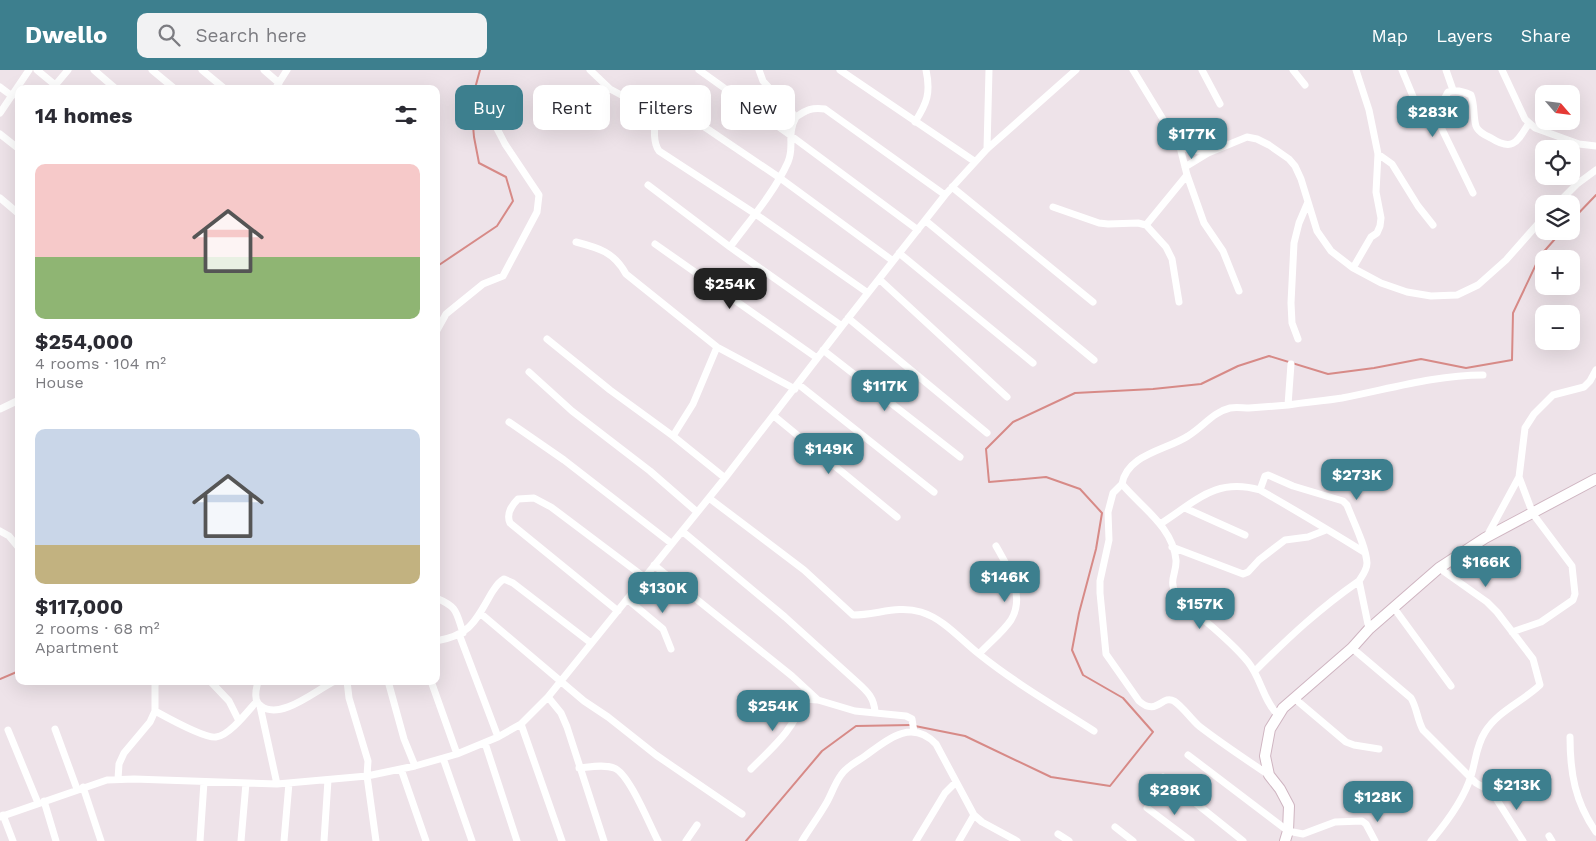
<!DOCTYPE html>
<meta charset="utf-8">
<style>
:root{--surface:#fff;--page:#f2f2f3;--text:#2b2b33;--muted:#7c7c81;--accent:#3d7f8e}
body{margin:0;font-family:"Work Sans",sans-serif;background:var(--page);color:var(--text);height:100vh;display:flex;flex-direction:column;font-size:19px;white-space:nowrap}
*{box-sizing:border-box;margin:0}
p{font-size:16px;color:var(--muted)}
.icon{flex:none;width:28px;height:28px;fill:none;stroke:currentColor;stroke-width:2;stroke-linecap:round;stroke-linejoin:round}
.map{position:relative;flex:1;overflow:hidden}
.drawer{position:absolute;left:15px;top:15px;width:425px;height:600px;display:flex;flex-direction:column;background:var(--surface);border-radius:10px;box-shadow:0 5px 20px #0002}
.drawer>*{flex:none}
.banner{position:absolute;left:455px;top:15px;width:475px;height:45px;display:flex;gap:10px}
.needle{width:32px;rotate:118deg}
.buttons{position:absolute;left:1535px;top:15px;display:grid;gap:10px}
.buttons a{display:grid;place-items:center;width:45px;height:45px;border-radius:10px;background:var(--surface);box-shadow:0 5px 20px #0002;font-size:25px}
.price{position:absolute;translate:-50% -42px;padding:0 11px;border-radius:10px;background:var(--accent);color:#fff;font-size:16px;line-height:32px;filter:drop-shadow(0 1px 2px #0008)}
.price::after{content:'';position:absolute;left:50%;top:30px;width:15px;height:11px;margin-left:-8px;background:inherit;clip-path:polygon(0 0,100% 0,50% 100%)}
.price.current{background:#222;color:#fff}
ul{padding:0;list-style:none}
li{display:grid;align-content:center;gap:10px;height:265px;padding:0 20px}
li span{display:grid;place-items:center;height:155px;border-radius:10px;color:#555}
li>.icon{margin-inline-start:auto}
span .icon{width:90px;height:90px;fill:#fffc;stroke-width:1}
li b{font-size:21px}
h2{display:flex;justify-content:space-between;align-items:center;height:60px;padding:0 20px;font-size:21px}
.tag{padding:0 18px;border-radius:10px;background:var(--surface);box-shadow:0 5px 20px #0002;font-size:18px;line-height:45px}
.tag.current{background:var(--accent);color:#fff}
header{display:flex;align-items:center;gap:30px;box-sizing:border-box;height:70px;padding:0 25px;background:var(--accent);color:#fff}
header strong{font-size:24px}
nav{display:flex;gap:28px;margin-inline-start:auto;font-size:18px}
.search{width:350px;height:45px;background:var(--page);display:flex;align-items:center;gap:12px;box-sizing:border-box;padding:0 18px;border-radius:10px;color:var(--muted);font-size:19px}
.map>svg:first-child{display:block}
</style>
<header>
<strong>Dwello</strong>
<div class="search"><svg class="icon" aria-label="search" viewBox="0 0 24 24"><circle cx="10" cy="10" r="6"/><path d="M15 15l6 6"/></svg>Search here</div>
<nav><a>Map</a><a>Layers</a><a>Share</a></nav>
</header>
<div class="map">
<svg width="1596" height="771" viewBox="0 0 1596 771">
<rect width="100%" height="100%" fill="#eee3e9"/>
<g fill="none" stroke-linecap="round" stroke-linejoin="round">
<path stroke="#d78a87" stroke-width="2" d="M1571,151L1596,125
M436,197L497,156L513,131L506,107L479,93L474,67L471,33L480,0
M0,609L19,601
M915,656L965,666L1051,707L1110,716L1153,662L1123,628L1083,605L1072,580L1079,543L1096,479L1102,443L1080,419L1046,407L989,412L986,379L1013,352L1075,323L1153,319L1201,314L1238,296L1269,286L1328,304L1374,298L1421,289L1466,298L1512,290L1513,243L1540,186L1562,161
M746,771L822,681L856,656L911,655"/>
<g stroke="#cfb5c1" stroke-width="12">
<path id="secondary" d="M1285,771L1288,761L1289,736L1280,719L1269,705L1265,686L1270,659L1283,638L1352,578L1369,559L1439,498L1485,468L1596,409"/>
</g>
<path stroke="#fff" stroke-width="7" d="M37,0L60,19
M94,0L116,19
M152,0L175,19
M202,0L225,19
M264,0L279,13
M590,0L610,19L640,35L656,36L678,39L780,108L893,191
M699,0L790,65L918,160
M840,0L974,91
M1133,0L1180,77L1187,105L1204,153L1223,181L1239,221
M1202,0L1220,34
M1293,0L1305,15
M1402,0L1417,36L1426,42L1441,46
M1446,0L1453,20
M1502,0L1525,49L1535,58L1579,74L1596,76
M0,17L12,26
M52,19L68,0
M275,19L287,0
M549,23L593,24L610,19
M656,36C656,50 651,70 659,81L754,143L868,223
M0,43L29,0
M796,47C806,40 812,37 825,39L945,125
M915,52C927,33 931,23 926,0
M0,64L19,79
M1180,77L1208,83
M987,79L989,0
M1378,84L1392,94L1418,136L1433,155
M1185,97L1208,83L1247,67L1257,69L1269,75L1289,89L1295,96L1301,109L1317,161L1331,181L1353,198L1381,213L1407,222L1431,226L1457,225L1478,215L1506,190L1544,147
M648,115L730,177L842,256
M952,117L1093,232
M1473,123L1440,55L1441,35L1448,22C1456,19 1463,21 1471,25C1475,35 1473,46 1476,56C1478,62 1485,65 1491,68C1513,82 1517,72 1529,53
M0,128L19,144
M1557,134L1577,114L1596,100
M1053,137L1099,153L1108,154L1138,153L1146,155L1166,177L1172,189L1179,232
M926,151L1094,290
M1146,155L1187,105
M576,172C599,178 614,182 626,204L717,277L795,319
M655,174L817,288
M730,177C750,150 774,123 788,92C795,76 786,65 796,47L763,11L759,0
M899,183L1033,293
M1353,198L1371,167L1377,163L1380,156L1381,148L1376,122L1378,84L1369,40L1356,0
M879,209L1007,327
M848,248L987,363
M436,262L446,244L483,214L503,206L537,142L539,125L505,74L488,41
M547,269L610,320L673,366L725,408
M1298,269L1292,253L1291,233L1294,173L1299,153L1308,132
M823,280L960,387
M529,302L572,341L650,401L697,442
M798,314L934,422
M1288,335C1306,332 1324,331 1342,328C1389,319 1435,305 1483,305
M0,339L19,330
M774,346L897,447
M509,352L564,390L671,473
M673,366L693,334L717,277
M1122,414L1113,423L1108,442L1109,470L1100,511V523L1106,584L1139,631C1157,647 1162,624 1174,631C1183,637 1190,648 1199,656C1221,673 1245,689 1269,705
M1260,420L1265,406L1268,405L1293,416L1343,431L1347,435C1353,451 1366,476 1367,493C1367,500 1362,506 1359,511L1369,559
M709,428L804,500L853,545C877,545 897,535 921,542C944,549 961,570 979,584C1015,613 1055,636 1094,661
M1185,438L1245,465
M1160,454C1195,432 1215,407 1260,420C1295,440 1330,461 1364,482
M0,461L9,466L19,478
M682,461L785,547L858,613C868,622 874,628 875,642
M1486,468L1519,407L1525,358L1534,344L1553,325L1584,317L1590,311L1596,300
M1172,477L1243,504L1248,502L1259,490L1285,470L1308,467L1326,460
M654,495L792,606L818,630
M436,528C458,537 456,542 463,563
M627,529L663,559L671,579
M1394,538L1451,616
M618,541L510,453C506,444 511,436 518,429L534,428L551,437L644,507
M480,543L584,631L608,647L656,685L742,744
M1512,562L1541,552L1573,530L1575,524L1572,496L1533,444L1519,407
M459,564L498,667
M436,571C470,565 475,552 491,524C495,518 498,512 504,509L513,513L591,573
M1352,578L1411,628C1417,638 1417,649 1423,660L1476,713L1492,722L1523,771
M979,584C989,573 1003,562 1011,550C1026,525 1008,497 996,476
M1255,601C1288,568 1320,538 1359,511
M210,611L229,631L239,651
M258,611C257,616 255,622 256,627C256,631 258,634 261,636C281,651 317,619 335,611
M347,611L349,628L368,691L367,706L376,771
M388,611L404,669L415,696
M431,611L457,684
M548,627L561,643L567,657L604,771
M1294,628L1346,672L1354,675L1379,679
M260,636L277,714
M155,641C166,647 205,669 216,667C229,666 248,641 257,631
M1278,645C1263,630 1261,608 1248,592C1227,566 1199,548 1176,524C1168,510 1177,503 1176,490C1173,457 1141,437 1122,414C1127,384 1167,380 1188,366C1203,357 1213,342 1230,338C1236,337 1243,338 1249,338C1262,337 1276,336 1288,335L1291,294
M521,654L562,771
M55,659L77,719
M8,660L38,733
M1570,667C1570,703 1575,732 1596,762
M485,673L517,771
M1188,685L1288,761L1303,764L1335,752L1362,751L1366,754L1375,771
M443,688L472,771
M579,698C590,697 604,694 614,698C629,703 650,756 658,771
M401,699L426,771
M751,699C773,677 795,659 803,629L818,630L855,641L906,646L912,649L914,662
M1163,707L1243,771
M118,709L119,694L124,683L150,652L155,641V615L157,611
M83,717L101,771
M44,731L56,771
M1147,738L1191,771
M3,745L13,771
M0,747L107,710L134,709L277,714L367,706L415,696L457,684L498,667L521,654L548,627L725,408L842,256L945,125L987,79L1076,0
M1115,757L1133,771
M1058,764L1069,771
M1549,766L1552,771
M200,771L204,712
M241,771L246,713
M284,771L289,713
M324,771L328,710
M686,771L697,755
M802,771C810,758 819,746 827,732C832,723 835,713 841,705C847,696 857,692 865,686C887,670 911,648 936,674L974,745L982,752L1017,771
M916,771L945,723L956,712
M959,771L974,745
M1431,771C1447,752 1464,729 1471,706C1476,690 1476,676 1485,662C1498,641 1522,632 1540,615L1533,589L1497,542L1487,532L1439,498"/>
<use href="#secondary" stroke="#fff" stroke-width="10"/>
</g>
</svg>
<div class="buttons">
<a><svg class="needle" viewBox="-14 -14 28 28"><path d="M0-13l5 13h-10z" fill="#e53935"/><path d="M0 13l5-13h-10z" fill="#7c7c81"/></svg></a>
<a><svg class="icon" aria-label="locate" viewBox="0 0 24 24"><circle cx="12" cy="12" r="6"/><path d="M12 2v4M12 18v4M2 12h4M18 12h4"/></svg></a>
<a><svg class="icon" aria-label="layers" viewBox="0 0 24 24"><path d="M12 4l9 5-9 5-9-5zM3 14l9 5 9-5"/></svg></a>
<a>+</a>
<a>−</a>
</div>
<b class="price" style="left:1433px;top:68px">$283K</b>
<b class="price" style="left:1192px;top:90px">$177K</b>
<b class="price current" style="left:730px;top:240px">$254K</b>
<b class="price" style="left:885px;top:342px">$117K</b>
<b class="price" style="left:829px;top:405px">$149K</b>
<b class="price" style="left:1357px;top:431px">$273K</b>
<b class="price" style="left:1486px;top:518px">$166K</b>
<b class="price" style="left:1005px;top:533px">$146K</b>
<b class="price" style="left:663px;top:544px">$130K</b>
<b class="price" style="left:1200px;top:560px">$157K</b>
<b class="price" style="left:773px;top:662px">$254K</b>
<b class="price" style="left:1517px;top:741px">$213K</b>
<b class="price" style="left:1175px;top:746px">$289K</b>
<b class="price" style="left:1378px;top:753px">$128K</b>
<div class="banner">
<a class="tag current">Buy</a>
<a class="tag">Rent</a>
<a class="tag">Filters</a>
<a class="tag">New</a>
</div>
<section class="drawer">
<h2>14 homes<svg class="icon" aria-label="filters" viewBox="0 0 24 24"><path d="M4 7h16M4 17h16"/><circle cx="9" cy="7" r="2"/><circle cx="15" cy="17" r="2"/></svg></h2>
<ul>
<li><span style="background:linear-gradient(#f6c9c9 60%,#8fb573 0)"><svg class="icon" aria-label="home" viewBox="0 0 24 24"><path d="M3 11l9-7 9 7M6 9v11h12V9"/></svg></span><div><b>$254,000</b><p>4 rooms · 104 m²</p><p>House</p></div></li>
<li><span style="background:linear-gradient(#c9d6e8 75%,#c2b280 0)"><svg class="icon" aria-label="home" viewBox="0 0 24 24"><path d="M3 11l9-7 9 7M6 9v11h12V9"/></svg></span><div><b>$117,000</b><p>2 rooms · 68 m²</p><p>Apartment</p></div></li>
</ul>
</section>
</div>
